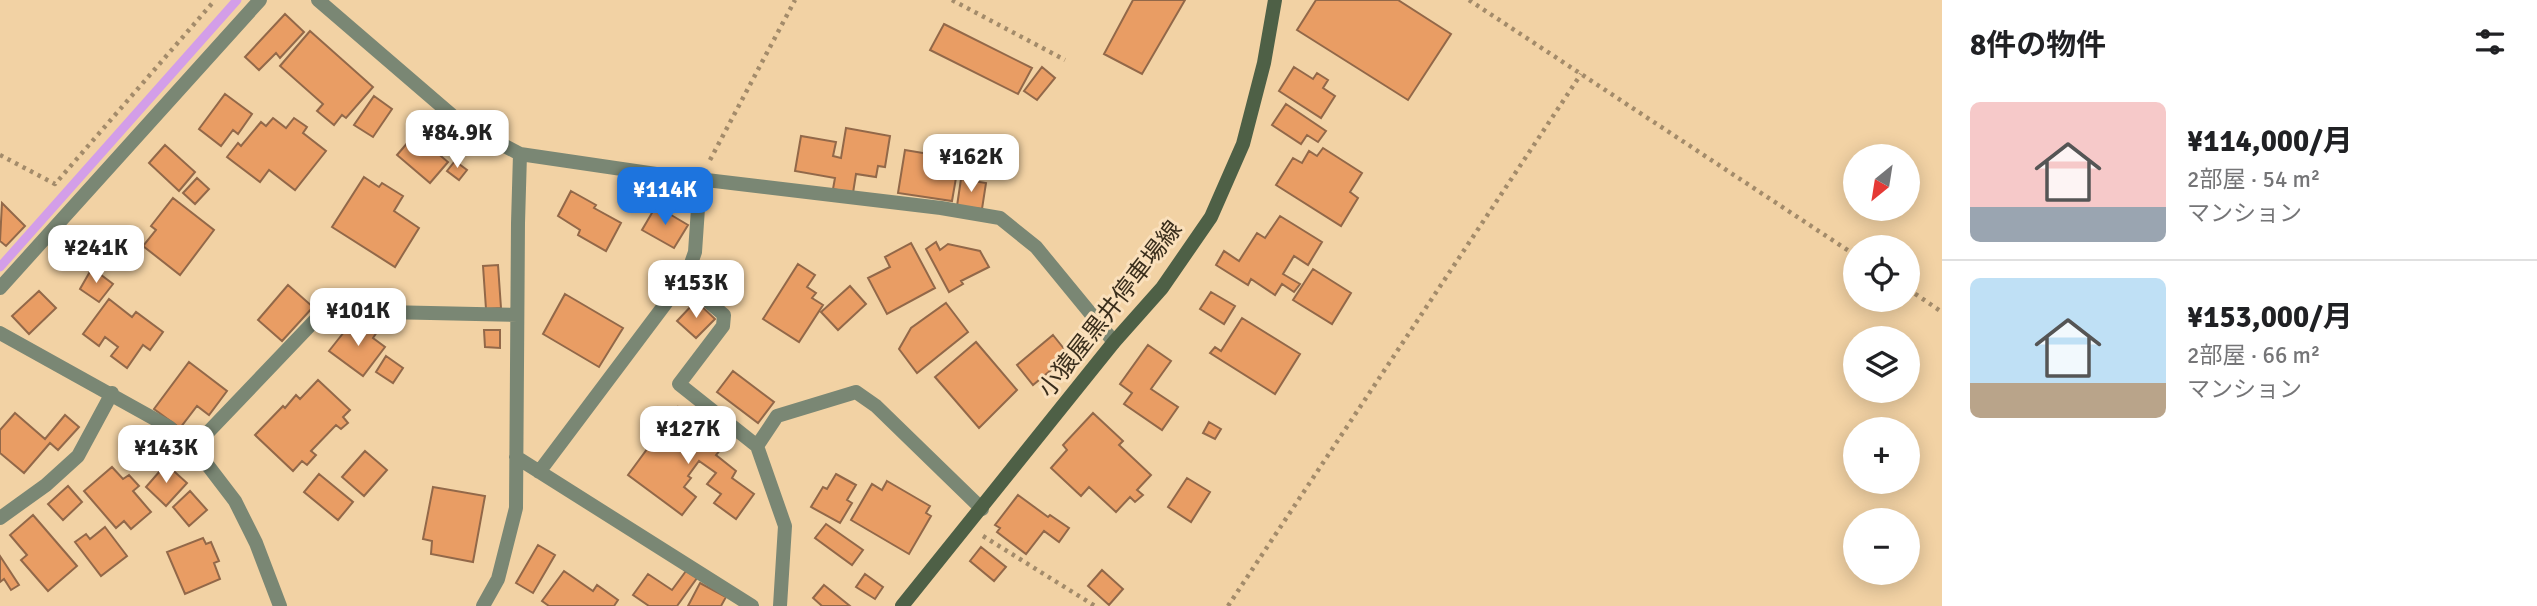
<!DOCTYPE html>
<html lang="ja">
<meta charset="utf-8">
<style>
:root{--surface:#fff;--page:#f6f6f6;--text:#202124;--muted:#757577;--line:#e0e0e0;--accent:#1d74de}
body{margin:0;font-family:Signika,"Noto Sans JP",sans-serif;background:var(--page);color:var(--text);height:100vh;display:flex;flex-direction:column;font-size:26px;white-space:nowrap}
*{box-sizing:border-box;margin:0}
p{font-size:23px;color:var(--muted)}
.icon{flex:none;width:38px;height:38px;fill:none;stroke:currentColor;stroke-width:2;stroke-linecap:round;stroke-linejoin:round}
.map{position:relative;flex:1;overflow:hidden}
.side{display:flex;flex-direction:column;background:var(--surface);width:595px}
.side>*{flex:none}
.needle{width:46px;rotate:210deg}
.tools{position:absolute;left:1843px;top:144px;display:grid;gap:14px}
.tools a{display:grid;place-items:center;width:77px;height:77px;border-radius:50%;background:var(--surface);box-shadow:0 4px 18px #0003;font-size:35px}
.price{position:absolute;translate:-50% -60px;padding:0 16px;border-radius:14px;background:#fff;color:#222;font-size:23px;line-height:46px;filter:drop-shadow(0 2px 4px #0008)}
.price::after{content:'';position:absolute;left:50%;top:42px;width:21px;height:16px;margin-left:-10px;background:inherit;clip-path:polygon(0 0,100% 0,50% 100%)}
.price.current{background:var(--accent);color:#fff}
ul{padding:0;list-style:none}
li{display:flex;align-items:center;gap:21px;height:175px;padding:0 28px}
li+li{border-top:2px solid var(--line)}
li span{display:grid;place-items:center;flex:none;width:196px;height:140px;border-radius:10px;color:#555}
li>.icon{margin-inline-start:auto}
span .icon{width:84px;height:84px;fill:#fffc;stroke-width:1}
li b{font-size:30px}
h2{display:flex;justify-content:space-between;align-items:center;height:84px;padding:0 28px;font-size:30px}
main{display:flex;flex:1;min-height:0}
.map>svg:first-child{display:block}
</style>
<main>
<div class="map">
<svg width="1942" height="606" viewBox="0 0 1942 606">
<rect width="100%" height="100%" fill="#f2d2a4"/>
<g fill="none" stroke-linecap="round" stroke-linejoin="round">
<path stroke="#d39ee8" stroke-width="9" d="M0,267L237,0"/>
</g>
<path fill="#e99d64" stroke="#926849" stroke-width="2" d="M1133,0H1185L1142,74L1104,54Z
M1316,0H1398L1451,34L1408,100L1297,30Z
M285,14L304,32L280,58L276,53L259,70L245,57Z
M944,24L1032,68L1018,94L930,50Z
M310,31L373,87L346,118L342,115L334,125L317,111L323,104L280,66Z
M1042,67L1055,78L1037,100L1024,91Z
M1294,67L1313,79L1317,73L1328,80L1323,88L1335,96L1321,118L1279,91Z
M225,94L252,114L238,134L233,130L221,146L199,129Z
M374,96L392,109L373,137L354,125Z
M1286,104L1326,131L1318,142L1307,135L1301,144L1272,125Z
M273,118L286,128L294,118L307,127L303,133L326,151L295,190L269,170L260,182L227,157L238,143L241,146L261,122L266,126Z
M846,128L890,136L885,167L878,166L876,177L856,174L853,193L833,189L835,178L795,171L801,136L836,142L833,156L841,158Z
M415,134L448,162L430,183L397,155Z
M977,138L995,144L986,173L967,167Z
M165,145L195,172L179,191L149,163Z
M1323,148L1362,173L1350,192L1358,198L1341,226L1276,185L1293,158L1302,163L1309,151L1317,156Z
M905,150L953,158L951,172H957L952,201L898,193Z
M455,161L467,170L459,180L447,171Z
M364,177L379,187L382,183L403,196L394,211L419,228L395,267L332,227Z
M197,178L209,189L195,204L183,193Z
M961,179L986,183L982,209L957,206Z
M571,191L596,205L594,208L621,223L606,251L578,235L580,230L558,216Z
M173,198L214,230L180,275L143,246L156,230L151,226Z
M2,203L25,226L6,246L0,241Z
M656,206L688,225L674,248L642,230Z
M1280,216L1322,242L1308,265L1294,256L1283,274L1300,284L1294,292L1282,284L1275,295L1251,279L1248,285L1216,265L1224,251L1239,261L1257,233L1265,238Z
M936,242L940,250L948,244L980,251L989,267L961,281L963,284L949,292L926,249Z
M911,243L935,288L887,314L868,278L890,267L885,257Z
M798,264L815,275L807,287L816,293L812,298L823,305L799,342L763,319Z
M498,265L501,308L486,309L483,266Z
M92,268L113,284L99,302L80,289Z
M1313,269L1351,293L1332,324L1293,300Z
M288,285L313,307L282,341L258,320Z
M850,286L866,304L838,330L821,312Z
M39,291L56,308L29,334L12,316Z
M1211,292L1235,306L1224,324L1200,309Z
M565,294L623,328L599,367L543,334Z
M109,299L132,317L136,312L163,332L150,350L143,345L127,368L111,356L118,347L105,337L99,346L83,334Z
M696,301L715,319L696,338L677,321Z
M946,303L968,332L917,373L899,349L911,328Z
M1242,318L1300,354L1275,394L1210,353L1215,347L1221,351Z
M363,322L377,332L373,338L385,347L363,376L329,351L348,327L355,332Z
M484,330H500V348L485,347Z
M1053,335L1069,355L1033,385L1017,365Z
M976,342L1017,390L979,428L935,377Z
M1148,345L1171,361L1151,389L1178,407L1162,430L1124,404L1132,393L1120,384Z
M386,356L403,368L393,383L376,372Z
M189,362L227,391L209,415L197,406L180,428L154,409Z
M733,371L774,402L758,423L717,392Z
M318,380L350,410L343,417L348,423L341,429L336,425L311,451L316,455L307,465L302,461L293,471L255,435L283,406L285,408L296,395L300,399Z
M678,407L726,443L716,455L736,471L732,478L754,494L736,519L714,503L721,494L707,484L716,473L699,461L688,476L691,478L684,487L696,497L682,515L628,475Z
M15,413L45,439L65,415L79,427L58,450L50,443L24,473L0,453V430Z
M1093,413L1123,441L1119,445L1151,475L1137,490L1143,495L1135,502L1130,497L1116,512L1089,487L1081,496L1051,468L1067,450L1063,445Z
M1209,422L1221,429L1215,439L1203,433Z
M365,451L387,470L364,496L342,477Z
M166,464L187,483L166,506L146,487Z
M112,467L123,479L129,475L139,486L133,491L151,512L131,529L124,521L116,528L84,491Z
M319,474L353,502L338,520L304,492Z
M836,474L856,485L847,500L852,503L840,523L811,507L823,487L827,489Z
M1187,478L1210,492L1191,522L1168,507Z
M887,481L930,506L926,513L931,516L909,554L851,520L872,484L882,490Z
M68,486L82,502L63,520L48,504Z
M433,487L485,496L473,562L431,554L432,541L423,539Z
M190,491L207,510L189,526L173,507Z
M1018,495L1048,517L1050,515L1069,528L1059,542L1044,531L1026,554L997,532L1000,528L995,525Z
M33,515L77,566L48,591L21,560L27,555L10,535Z
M826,524L863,550L852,565L815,538Z
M105,527L127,556L101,576L75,542L86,534L90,539Z
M203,538L206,544L211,542L219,561L214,563L220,579L185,594L167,552Z
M538,545L555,555L533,593L516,583Z
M981,547L1006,567L994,581L970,561Z
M0,556L19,585L11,590L4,579L0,582Z
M1102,570L1123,589L1109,605L1088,586Z
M564,571L593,591L597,585L618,600L614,606H549L542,601Z
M686,571L697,578L677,606H649L633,595L648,574L672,590Z
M865,574L883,587L875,599L856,587Z
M700,583L726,597L721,606H688Z
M824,585L850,606H822L813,598Z"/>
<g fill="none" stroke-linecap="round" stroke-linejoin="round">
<path stroke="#a38b6a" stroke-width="4.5" stroke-dasharray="3.5 5" stroke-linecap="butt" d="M952,0L1065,60
M1469,0L1855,255
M0,155L55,184L215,0
M710,160L795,0
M1908,289L1942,312
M983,536L1095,606
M1228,606L1581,74"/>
<path stroke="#7a8774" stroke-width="14" d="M318,0L461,123L520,154L656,174L941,208L1000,218L1036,247L1114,342
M683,280L724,315L723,326L679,384L757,446L785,526L780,606
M0,288L260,0
M0,333L169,427L209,467L235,501L256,543L280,606
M757,446L777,416L856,392L876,406L982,509
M192,449L321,314L385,312L517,315
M516,457L752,606
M539,472L687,275L695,252L700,179
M0,518L46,485L78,456L112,393
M483,606L498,579L516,508L518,223L520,154"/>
<path stroke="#4e6046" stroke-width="14" d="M902,606L1114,342L1162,288L1211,217L1243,144L1264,63L1275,0"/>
</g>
<g text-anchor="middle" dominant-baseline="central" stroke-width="6" stroke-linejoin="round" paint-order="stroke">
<g font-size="24" fill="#3a2e1c" stroke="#fae0bc">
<text transform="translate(1110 309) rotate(-52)">小猿屋黒井停車場線</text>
</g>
</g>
</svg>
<div class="tools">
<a><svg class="needle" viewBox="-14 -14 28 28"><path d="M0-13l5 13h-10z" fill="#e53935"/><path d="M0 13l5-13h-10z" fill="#757577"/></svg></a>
<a><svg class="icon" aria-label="locate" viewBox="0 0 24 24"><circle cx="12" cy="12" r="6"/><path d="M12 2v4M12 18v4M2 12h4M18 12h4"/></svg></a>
<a><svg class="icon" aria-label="layers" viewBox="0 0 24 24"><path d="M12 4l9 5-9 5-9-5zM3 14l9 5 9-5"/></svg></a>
<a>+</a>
<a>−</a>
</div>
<b class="price" style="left:457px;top:170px">¥84.9K</b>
<b class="price" style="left:971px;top:194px">¥162K</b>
<b class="price current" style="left:665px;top:227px">¥114K</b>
<b class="price" style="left:96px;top:285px">¥241K</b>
<b class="price" style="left:696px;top:320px">¥153K</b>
<b class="price" style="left:358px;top:348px">¥101K</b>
<b class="price" style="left:688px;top:466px">¥127K</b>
<b class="price" style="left:166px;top:485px">¥143K</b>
</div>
<section class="side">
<h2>8件の物件<svg class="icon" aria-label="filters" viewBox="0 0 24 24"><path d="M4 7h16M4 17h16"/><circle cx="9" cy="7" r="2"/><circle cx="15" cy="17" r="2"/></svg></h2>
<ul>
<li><span style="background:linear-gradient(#f6c9c9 75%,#9aa5b1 0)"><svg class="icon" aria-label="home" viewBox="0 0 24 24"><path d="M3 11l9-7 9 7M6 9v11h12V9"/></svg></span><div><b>¥114,000/月</b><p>2部屋 · 54 m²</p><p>マンション</p></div></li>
<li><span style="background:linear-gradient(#bfe0f5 75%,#b9a48a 0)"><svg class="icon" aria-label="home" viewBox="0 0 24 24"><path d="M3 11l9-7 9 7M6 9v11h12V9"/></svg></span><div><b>¥153,000/月</b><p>2部屋 · 66 m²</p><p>マンション</p></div></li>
</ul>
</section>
</main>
